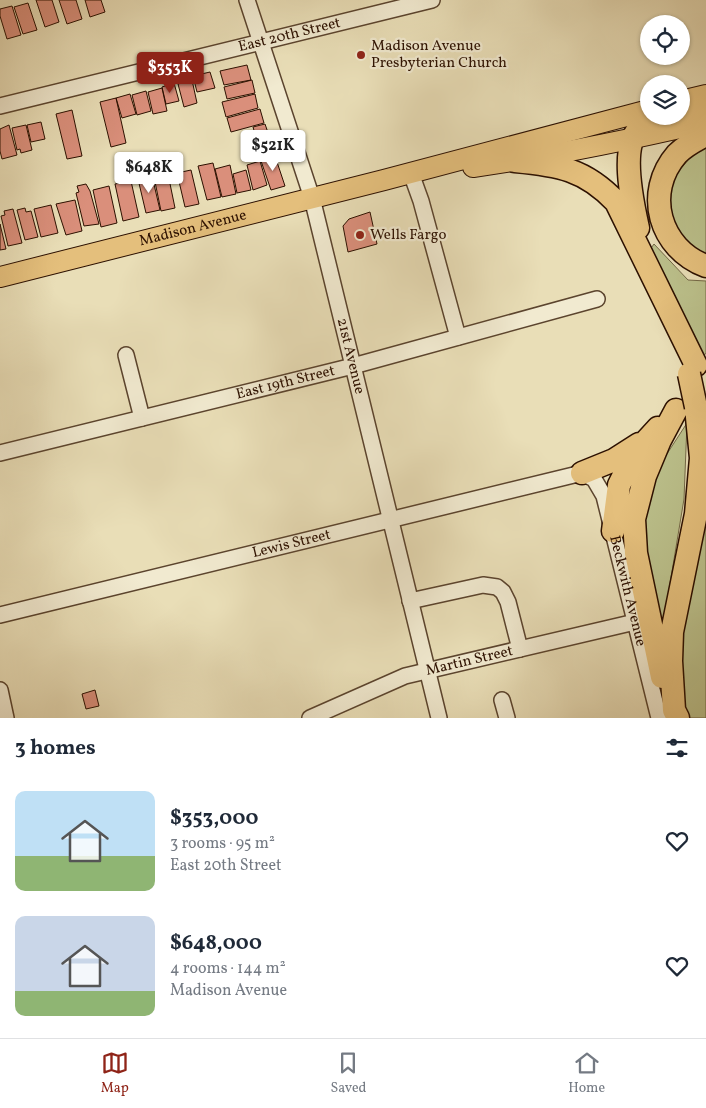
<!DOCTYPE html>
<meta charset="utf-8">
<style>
:root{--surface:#fff;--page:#f2f2f3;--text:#1f2937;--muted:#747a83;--line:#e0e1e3;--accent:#8f2418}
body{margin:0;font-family:Vollkorn,serif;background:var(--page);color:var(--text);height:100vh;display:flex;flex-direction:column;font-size:19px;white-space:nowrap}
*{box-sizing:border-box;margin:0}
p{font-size:16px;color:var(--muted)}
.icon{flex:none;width:28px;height:28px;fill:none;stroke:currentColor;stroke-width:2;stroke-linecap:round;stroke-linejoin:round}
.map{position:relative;height:718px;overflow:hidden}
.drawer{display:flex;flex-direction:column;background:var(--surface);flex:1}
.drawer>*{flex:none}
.buttons{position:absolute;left:640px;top:15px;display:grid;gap:10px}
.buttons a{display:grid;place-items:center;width:50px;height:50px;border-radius:50%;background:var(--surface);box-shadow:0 1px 4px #0004;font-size:25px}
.price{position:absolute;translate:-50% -42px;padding:0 11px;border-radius:5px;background:#fff;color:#222;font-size:16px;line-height:32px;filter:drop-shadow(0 1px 2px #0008)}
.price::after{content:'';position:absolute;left:50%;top:30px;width:15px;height:11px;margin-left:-8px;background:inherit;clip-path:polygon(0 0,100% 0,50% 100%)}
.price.active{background:var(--accent);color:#fff}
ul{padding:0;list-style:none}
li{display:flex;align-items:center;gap:15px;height:125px;padding:0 15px}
li span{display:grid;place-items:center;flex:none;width:140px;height:100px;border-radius:10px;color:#555}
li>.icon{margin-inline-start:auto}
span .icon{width:60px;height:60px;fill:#fffc;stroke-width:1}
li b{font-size:21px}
h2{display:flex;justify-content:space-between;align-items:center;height:60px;padding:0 15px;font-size:21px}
.tabs{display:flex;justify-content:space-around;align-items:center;height:70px;border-top:1px solid var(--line);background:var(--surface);font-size:14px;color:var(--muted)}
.tabs a{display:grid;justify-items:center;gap:2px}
.tabs .active{color:var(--accent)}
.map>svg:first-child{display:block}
</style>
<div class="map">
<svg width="706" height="718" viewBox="0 0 706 718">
<rect width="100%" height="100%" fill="#e9deb7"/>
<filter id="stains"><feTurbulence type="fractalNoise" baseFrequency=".004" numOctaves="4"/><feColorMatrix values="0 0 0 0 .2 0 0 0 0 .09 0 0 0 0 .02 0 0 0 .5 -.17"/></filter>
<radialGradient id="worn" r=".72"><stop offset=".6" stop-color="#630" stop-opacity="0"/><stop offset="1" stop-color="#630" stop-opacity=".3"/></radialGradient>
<path fill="#bbc08b" stroke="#746846" d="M706,147V258L672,233L663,189L697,150Z
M654,244L688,280L706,281V353L703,357L649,251Z
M687,423L684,499L660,644L637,525L650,480Z
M706,460V718H687L679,710V640Z"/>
<path fill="#da8f7b" stroke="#2c1000" d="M36,0H52L59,22L45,27Z
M59,0H76L82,19L67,24Z
M85,0H101L105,12L90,17Z
M28,3L37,30L23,34L14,7Z
M12,6L21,35L7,39L0,16V9Z
M247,65L251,80L224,85L220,71Z
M210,72L215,88L197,92L193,76Z
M192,80L197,103L184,107L178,84Z
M252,80L255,93L227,99L224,87Z
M174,83L179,101L166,104L162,87Z
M162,88L167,111L153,114L148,92Z
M146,91L151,111L137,115L132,95Z
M130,94L136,114L122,118L116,98Z
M255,94L258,108L226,117L222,102Z
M116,98L126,143L111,147L100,102Z
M260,109L264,123L231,132L227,118Z
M72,110L82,156L67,159L56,114Z
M41,122L45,139L31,142L27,125Z
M265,124L274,150L261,154L253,127Z
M9,125L17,155L2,159L0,151V129Z
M26,125L32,150L21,153L20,149L17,150L12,128Z
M274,153L285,186L271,190L260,158Z
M260,161L267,185L253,190L247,165Z
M213,163L221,197L207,200L198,166Z
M230,165L236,194L222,197L215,169Z
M191,170L199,204L185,207L177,173Z
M246,170L251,190L237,193L233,174Z
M168,174L175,208L161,211L154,177Z
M152,176L160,210L146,213L138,179Z
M131,181L139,217L123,221L115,184Z
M86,184L90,191L99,224L84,226L76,193L79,192L77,186Z
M109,186L117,223L101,227L93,190Z
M75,200L82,231L66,235L56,204Z
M51,205L58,233L41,237L34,209Z
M25,208L26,212L31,211L38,237L25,240L17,210Z
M13,209L22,243L8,246L1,216L5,215L4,211Z
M370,212L377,244L348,252L343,226L349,219Z
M0,224L6,249L0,250Z
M95,690L99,706L86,709L82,694Z"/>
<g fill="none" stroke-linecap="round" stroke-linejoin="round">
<g stroke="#5b442e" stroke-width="18">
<g id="minor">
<path id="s1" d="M247,0L312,198L439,718"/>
<path id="s2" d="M0,106L432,0"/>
<path d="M412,176L421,201L458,337"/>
<path d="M126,355L142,418"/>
<path id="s3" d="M0,453L353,366L597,299"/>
<path d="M410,601L483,585L497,587L503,592L508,602L520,649"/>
<path id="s4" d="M0,615L582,473L594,479L604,496L659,718"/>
<path d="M0,690L6,718"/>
<path d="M502,700L507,718"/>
<path id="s5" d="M310,718L405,676L635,622"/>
</g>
</g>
<g stroke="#2c1000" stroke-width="22">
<g id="major">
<path d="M681,101L706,95"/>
<path d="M473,167C551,156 629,140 706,122"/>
<path id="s6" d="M0,277L384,180L649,110"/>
</g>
</g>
<g stroke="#2c1000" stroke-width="25">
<path id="highway" d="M681,115L706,109
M706,135C696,140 685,146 677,154C643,193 660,249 706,266
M515,161C558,165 585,169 616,202L696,365
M638,228C633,205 619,146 640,128C650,120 666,119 677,116
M582,473L614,460L639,444
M613,531L619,485L635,453L658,428
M662,677L636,553L634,519L645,476L660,440L676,410
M678,718L674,710L671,661L672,632L696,514L701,458L696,407"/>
</g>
<use href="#minor" stroke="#f1ead0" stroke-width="15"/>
<use href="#major" stroke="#e4bf7c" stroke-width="20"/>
<use href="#highway" stroke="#e4bf7c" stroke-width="22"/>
<g stroke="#2c1000" stroke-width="25" stroke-linecap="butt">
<path id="highway-bridge" d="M689,374L696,407"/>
</g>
<use href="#highway-bridge" stroke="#e4bf7c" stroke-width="22"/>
</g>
<g fill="#8f2418" stroke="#f1ead0" stroke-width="2">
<circle cx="361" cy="55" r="5"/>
<circle cx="360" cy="235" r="5"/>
</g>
<g text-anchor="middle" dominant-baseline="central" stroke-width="4.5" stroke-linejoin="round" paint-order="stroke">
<g font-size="15" fill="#2c1000" stroke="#f1ead0">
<text stroke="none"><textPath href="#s2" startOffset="298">East 20th Street</textPath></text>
<text stroke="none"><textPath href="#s6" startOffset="199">Madison Avenue</textPath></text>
<text stroke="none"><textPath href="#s1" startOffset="371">21st Avenue</textPath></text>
<text stroke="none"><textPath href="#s3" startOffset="294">East 19th Street</textPath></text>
<text stroke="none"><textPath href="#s4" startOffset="300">Lewis Street</textPath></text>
<text stroke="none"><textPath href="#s4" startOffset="730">Beckwith Avenue</textPath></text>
<text stroke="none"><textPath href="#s5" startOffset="170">Martin Street</textPath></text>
</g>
<g font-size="15" fill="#2c1000" stroke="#f1ead0" text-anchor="start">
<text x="371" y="46">Madison Avenue<tspan x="371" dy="17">Presbyterian Church</tspan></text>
<text x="370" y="235">Wells Fargo</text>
</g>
</g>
<rect width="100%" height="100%" filter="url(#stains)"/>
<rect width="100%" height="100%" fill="url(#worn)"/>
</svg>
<div class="buttons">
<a><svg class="icon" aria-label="locate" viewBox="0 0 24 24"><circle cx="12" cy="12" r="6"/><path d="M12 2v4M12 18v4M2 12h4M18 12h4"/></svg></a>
<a><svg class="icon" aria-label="layers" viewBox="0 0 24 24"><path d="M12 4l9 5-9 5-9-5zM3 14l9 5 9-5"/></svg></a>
</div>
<b class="price active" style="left:170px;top:94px">$353K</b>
<b class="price" style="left:273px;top:172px">$521K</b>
<b class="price" style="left:149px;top:194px">$648K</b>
</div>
<section class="drawer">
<h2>3 homes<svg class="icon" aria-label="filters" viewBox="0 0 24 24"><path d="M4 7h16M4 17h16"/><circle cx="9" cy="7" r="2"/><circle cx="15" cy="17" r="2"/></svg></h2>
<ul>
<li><span style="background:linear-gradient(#bfe0f5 65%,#8fb573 0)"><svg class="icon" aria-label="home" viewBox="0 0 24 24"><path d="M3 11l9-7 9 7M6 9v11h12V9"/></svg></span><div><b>$353,000</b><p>3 rooms · 95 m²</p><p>East 20th Street</p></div><svg class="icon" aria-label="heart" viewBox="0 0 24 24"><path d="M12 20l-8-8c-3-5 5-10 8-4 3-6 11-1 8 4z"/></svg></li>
<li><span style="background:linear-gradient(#c9d6e8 75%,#8fb573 0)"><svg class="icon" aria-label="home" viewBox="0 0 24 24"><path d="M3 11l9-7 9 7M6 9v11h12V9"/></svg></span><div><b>$648,000</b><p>4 rooms · 144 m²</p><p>Madison Avenue</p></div><svg class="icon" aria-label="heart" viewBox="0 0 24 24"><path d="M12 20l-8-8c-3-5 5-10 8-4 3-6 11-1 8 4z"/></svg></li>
</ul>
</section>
<nav class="tabs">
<a class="active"><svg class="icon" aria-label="map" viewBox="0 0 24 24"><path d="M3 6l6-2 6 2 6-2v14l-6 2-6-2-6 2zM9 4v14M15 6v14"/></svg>Map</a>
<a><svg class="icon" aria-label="saved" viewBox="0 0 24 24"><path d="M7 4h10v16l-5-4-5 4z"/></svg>Saved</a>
<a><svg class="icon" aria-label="home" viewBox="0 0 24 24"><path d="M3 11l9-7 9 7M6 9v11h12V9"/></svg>Home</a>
</nav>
